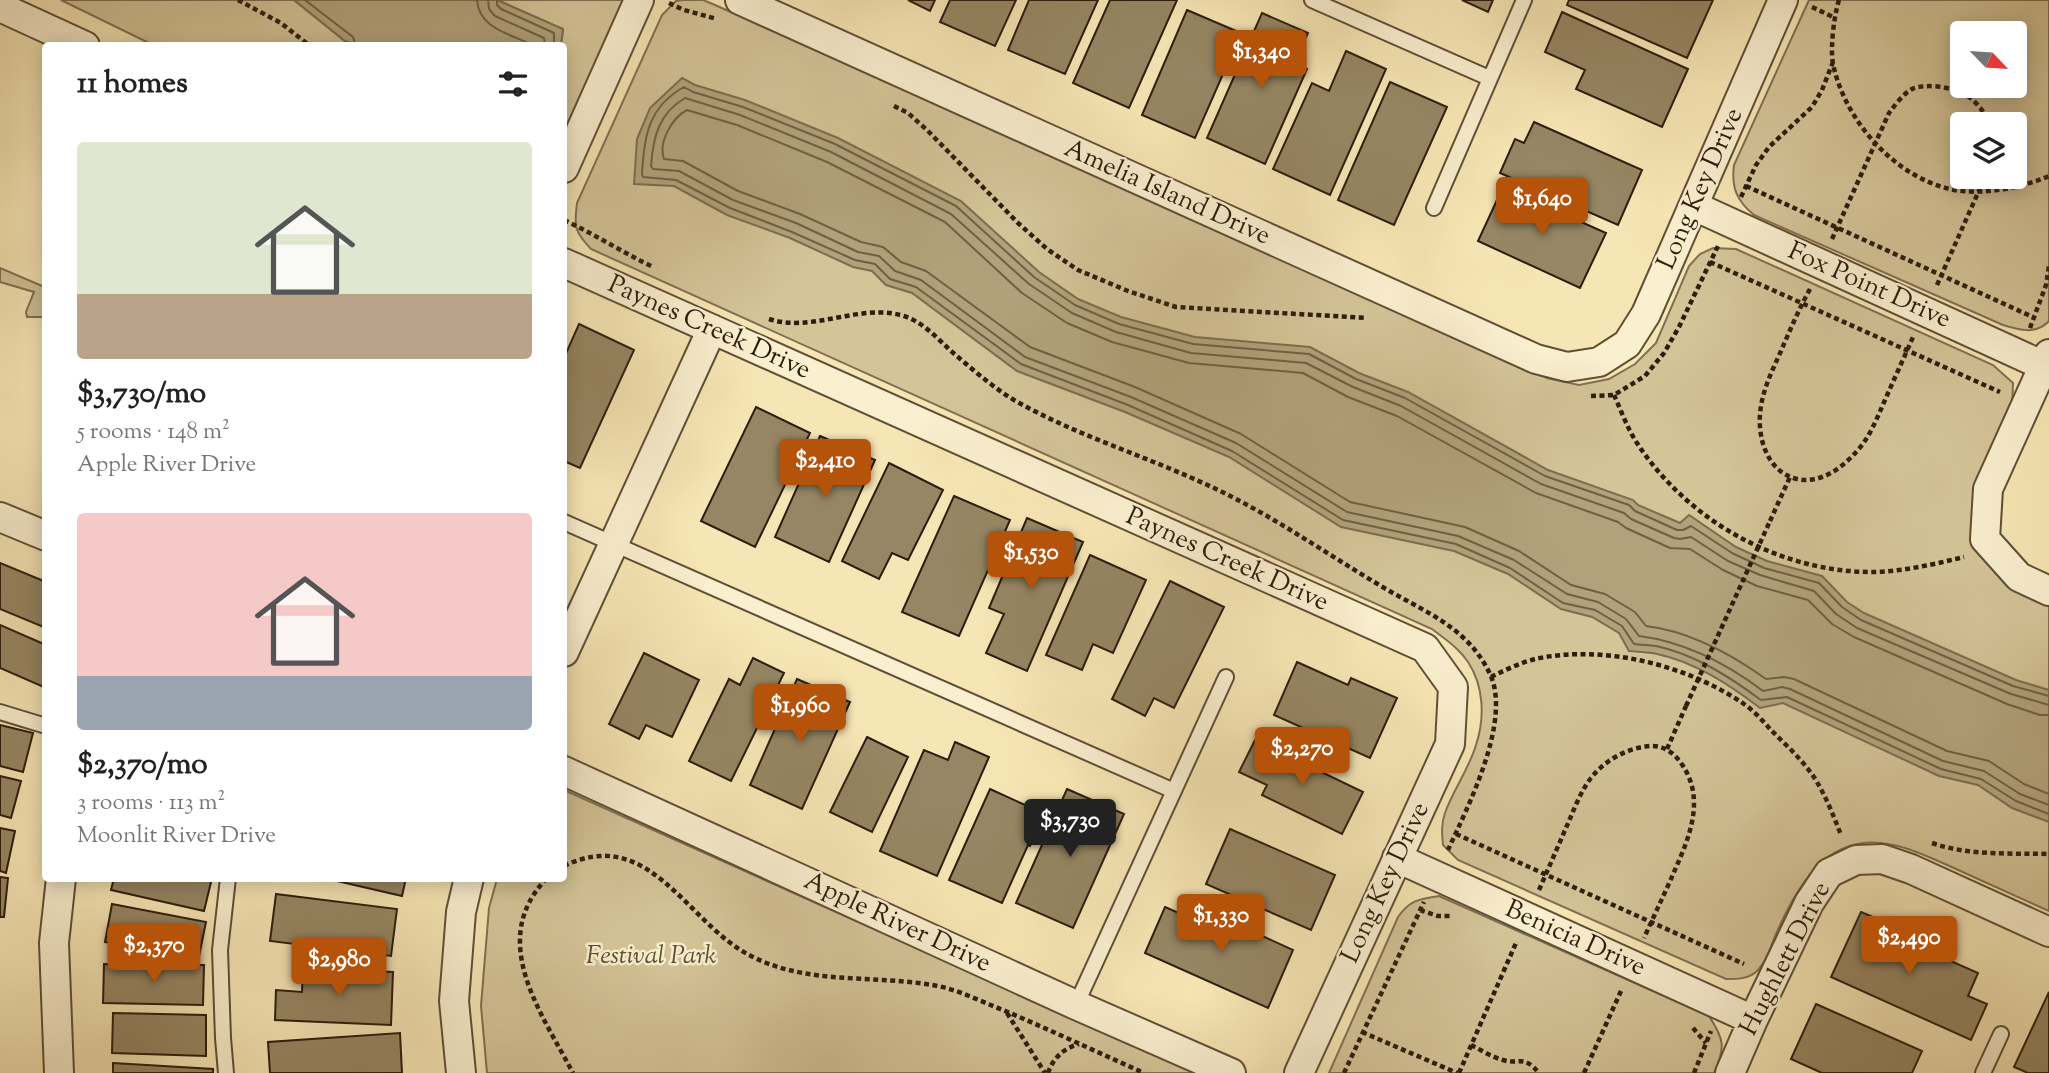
<!DOCTYPE html>
<meta charset="utf-8">
<style>
:root{--surface:#fff;--page:#f6f6f6;--text:#222;--muted:#767676;--accent:#b45309}
body{margin:0;font-family:"Sorts Mill Goudy",serif;background:var(--page);color:var(--text);height:100vh;display:flex;flex-direction:column;font-size:26px;white-space:nowrap}
*{box-sizing:border-box;margin:0}
p{font-size:23px;color:var(--muted)}
.icon{flex:none;width:38px;height:38px;fill:none;stroke:currentColor;stroke-width:2;stroke-linecap:round;stroke-linejoin:round}
.map{position:relative;flex:1;overflow:hidden}
.sheet{position:absolute;left:42px;top:42px;width:525px;height:840px;display:flex;flex-direction:column;background:var(--surface);border-radius:7px;box-shadow:0 4px 18px #0003}
.sheet>*{flex:none}
.needle{width:46px;rotate:115deg}
.controls{position:absolute;left:1950px;top:21px;display:grid;gap:14px}
.controls a{display:grid;place-items:center;width:77px;height:77px;border-radius:7px;background:var(--surface);box-shadow:0 4px 18px #0003;font-size:35px}
.price{position:absolute;translate:-50% -60px;padding:0 16px;border-radius:7px;background:var(--accent);color:#fff;font-size:23px;line-height:46px;filter:drop-shadow(0 2px 4px #0008)}
.price::after{content:'';position:absolute;left:50%;top:42px;width:21px;height:16px;margin-left:-10px;background:inherit;clip-path:polygon(0 0,100% 0,50% 100%)}
.price.on{background:#222;color:#fff}
ul{padding:0;list-style:none}
li{display:grid;align-content:center;gap:14px;height:371px;padding:0 35px}
li span{display:grid;place-items:center;height:217px;border-radius:7px;color:#555}
li>.icon{margin-inline-start:auto}
span .icon{width:126px;height:126px;fill:#fffc;stroke-width:1}
li b{font-size:30px}
h2{display:flex;justify-content:space-between;align-items:center;height:84px;padding:0 35px;font-size:30px}
.map>svg:first-child{display:block}
</style>
<div class="map">
<svg width="2049" height="1073" viewBox="0 0 2049 1073">
<rect width="100%" height="100%" fill="#f7e6b5"/>
<filter id="stains"><feTurbulence type="fractalNoise" baseFrequency=".00286" numOctaves="4"/><feColorMatrix values="0 0 0 0 .2 0 0 0 0 .09 0 0 0 0 .02 0 0 0 .5 -.17"/></filter>
<radialGradient id="worn" r=".72"><stop offset=".6" stop-color="#630" stop-opacity="0"/><stop offset="1" stop-color="#630" stop-opacity=".3"/></radialGradient>
<path fill="#d4c498" stroke="#807052" stroke-width="2" fill-rule="evenodd" d="M61,0H294L345,41L358,45H153Z
M497,0H625L564,137V46L561,45L563,29Z
M684,0H703L715,5L1547,378L1579,385L1609,379L1635,364L1656,343L1689,266L1700,254L1713,248L1736,249L1993,365L2013,383L2012,411L1975,527L2042,602L2049,605V911C2018,897 1987,883 1956,869C1931,858 1908,846 1881,843C1824,836 1795,891 1776,934C1771,946 1766,963 1756,972C1748,979 1736,979 1726,979L1458,860L1443,845C1442,834 1441,824 1445,813C1453,790 1469,769 1476,745C1485,718 1484,686 1468,662C1459,648 1445,639 1432,629L591,249C574,231 574,227 577,203L662,15L676,1Z
M1809,0H2049V321C2036,335 2019,330 2003,325L1754,215C1737,201 1731,188 1734,165ZM1962,33H2014V86H1962ZM1962,124H2014V177H1962Z
M0,268L42,286L45,281V317H27L26,312L34,292L0,282Z
M564,790L1195,1073H487L481,1006L489,908L497,879L564,878Z
M1439,896L1709,1016C1724,1039 1726,1047 1714,1073H1329L1398,917C1410,900 1419,899 1439,896Z"/>
<path fill="#b2a27b" stroke="#7c6d4e" stroke-width="2" d="M294,0H497L563,29L561,45H358L345,41Z
M682,78L695,85L745,100L838,138L961,201L1039,272L1078,299L1121,317L1195,337L1310,347L1359,373L1408,392L1548,470L1633,500L1638,505L1680,523L1689,515L1736,547L1767,561L1822,576L1847,602L1864,613L2016,680L2049,690V822L2012,808L1978,785L1939,776L1783,703L1760,708C1730,685 1695,662 1657,654C1648,652 1638,652 1629,651L1619,633L1592,617L1561,609L1508,574L1454,551L1341,527L1229,457L1125,412L1017,371L912,293L886,285L872,271L853,267L790,238L727,215L674,186L634,184L637,139L650,108Z"/>
<g fill="none" stroke-linecap="round" stroke-linejoin="round">
<path stroke="#6f6043" stroke-width="2" d="M305,0L353,37L356,46
M477,0C479,30 513,34 534,46
M488,0L489,9L495,16L544,38L545,46
M497,0V5L501,9L554,33V46
M2049,696L2013,686L1861,620L1842,607L1819,583L1764,568L1732,553L1691,526L1683,530H1677L1635,511L1629,505L1545,476L1405,398L1356,379L1309,354L1193,344L1119,324L1075,305L1034,277L956,206L835,144L743,107L693,92L684,87C648,107 644,137 642,174L643,177L676,180L730,208L792,232L855,260L875,264L890,279L916,287L1021,364L1128,405L1232,451L1343,520L1456,544L1510,568L1563,603L1595,610L1622,626L1634,644C1641,645 1649,645 1656,646C1695,654 1731,678 1761,700L1787,697L1941,769L1981,779L2016,801L2049,814
M2049,705L2011,694L1857,628L1836,614L1814,591L1760,575L1728,561L1691,537L1680,539L1674,538L1631,519L1624,513L1541,484L1401,406L1353,387L1306,363L1191,353L1116,332L1072,313L1029,284L951,214L831,152L740,115L685,98C659,113 653,137 651,166L653,169L679,171L733,200L796,223L858,252L879,256L895,271L921,280L1025,357L1131,397L1236,443L1347,512L1458,536L1514,560L1567,594L1598,602L1626,619L1639,636C1686,642 1726,663 1763,691L1782,687L1790,689L1943,761L1984,771L2020,794L2049,805
M2049,715H2040L2007,704L1854,637L1832,624L1808,600L1757,586L1723,570L1690,549L1670,548L1626,528L1618,522L1536,493L1397,416L1348,397L1303,373L1189,363L1112,342L1067,323L1022,293L945,222L827,162L737,125L687,110C672,118 658,142 664,159L683,161L738,191L800,214L861,242L883,247L901,262L926,271L1030,347L1135,387L1241,434L1350,502L1465,527L1519,551L1571,585L1605,594L1635,612L1646,626C1689,631 1731,654 1766,679L1784,677L1794,679L1947,751L1989,761L2024,784L2049,794"/>
</g>
<path fill="#968663" stroke="#2c1d0b" stroke-width="2" d="M908,0H935L930,11Z
M950,0H1016L995,46L940,22Z
M1029,0H1098L1065,74L1008,50Z
M1110,0H1177L1129,108L1073,83Z
M1462,0H1493L1488,12Z
M1569,0H1713L1687,58L1567,5Z
M1187,10L1241,33L1195,138L1142,115Z
M1562,12L1688,69L1662,127L1576,89L1585,70L1545,52Z
M1262,13L1308,33L1294,63L1307,69L1265,164L1207,138Z
M1346,51L1386,69L1330,195L1273,169L1312,83L1329,91Z
M1390,82L1447,107L1394,225L1338,200Z
M1534,122L1642,170L1618,225L1500,173L1515,139L1524,143Z
M1503,187L1606,233L1580,288L1478,241Z
M579,324L634,350L580,468L564,461V358Z
M756,407L810,433L755,547L701,521Z
M820,436L875,460L829,562L775,537Z
M889,463L943,490L908,560L892,553L879,579L842,561Z
M954,496L1010,520L959,636L902,612Z
M1027,518L1083,542L1027,671L986,653L1004,614L989,608Z
M1090,555L1146,580L1113,653L1093,644L1082,670L1046,655Z
M0,563L46,582V628L0,609Z
M1170,581L1224,607L1174,708L1154,698L1145,716L1112,699Z
M0,625L46,645V688L0,668Z
M644,653L699,680L672,737L646,725L639,739L609,724Z
M753,658L784,673L731,781L689,761L729,679L740,685Z
M1297,662L1348,685L1351,678L1397,698L1370,758L1274,715Z
M797,679L850,702L802,809L750,785Z
M0,725L33,733L23,772L0,766Z
M867,737L908,757L872,832L830,812Z
M1255,740L1363,792L1342,834L1262,795L1267,785L1239,772Z
M955,742L989,757L937,876L880,851L924,750L948,760Z
M0,776L21,781L11,818L0,815Z
M990,789L1045,814L1030,846L1028,845L1002,903L949,880Z
M1067,789L1124,814L1073,928L1016,903Z
M0,828L15,831L6,873L0,871Z
M1230,829L1335,875L1311,930L1206,884Z
M0,877L8,878L4,917H0Z
M114,878H212L204,911L111,890Z
M324,878H406L402,896Z
M276,894L397,909L391,956L270,941Z
M112,904L206,922L198,961L105,942Z
M1165,907L1206,925L1212,913L1293,950L1268,1008L1145,953Z
M1861,912L1922,938L1919,947L1978,973L1968,996L1987,1004L1971,1040L1831,977Z
M104,964L204,965L203,1005L103,1003Z
M303,968L393,972L391,1025L275,1020L276,990L302,992Z
M2049,992V1073H2028L2014,1067Z
M1816,1004L1922,1051L1912,1073H1822L1791,1059Z
M113,1013L206,1015V1056L112,1053Z
M400,1033L402,1073H270L268,1042Z
M113,1063L213,1069V1073H113Z"/>
<g fill="none" stroke-linecap="round" stroke-linejoin="round">
<g stroke="#5f4f36" stroke-width="18">
<path id="lane" d="M1312,0L1489,78
M1434,208L1524,0
M564,522L1174,791
M0,712L46,726
M1076,1005L1226,677
M226,1073L223,1038L220,950L228,878
M1983,1073L2001,1034"/>
</g>
<g stroke="#5f4f36" stroke-width="32">
<path id="street" d="M740,0L1536,359L1567,367L1599,362L1627,344L1646,314L1783,0
M0,7L85,46
M564,168L639,0
M1694,206L2044,366
M564,263L1425,648L1453,687L1450,744L1299,1073
M2049,354L1988,489L1985,539L2019,577L2049,591
M0,517L46,536
M564,652L712,329
M564,771L1076,1005L1231,1073
M1397,858L1753,1020
M59,1073L54,943L61,878
M461,1073L454,1001L461,912L469,878
M1730,1073L1753,1020L1809,903L1829,873L1856,860L1882,859L1911,869L2049,932"/>
</g>
<path stroke="#2c1d0b" stroke-width="4.5" stroke-dasharray="5 3.5" stroke-linecap="butt" d="M238,0L281,23L310,46
M1839,0C1834,16 1830,48 1833,64C1845,121 1895,178 1954,190C1985,195 2021,188 2049,176
M669,3L684,10L717,19
M1812,7L1833,17
M894,106L908,113L927,130L1018,223L1047,249L1078,270L1128,291L1176,307L1367,318
M1746,186L2035,318
M1741,197L1756,165L1769,147L1812,107L1822,90L1833,62
M564,220C594,234 622,252 653,267
M1832,239L1889,113C1895,105 1903,94 1912,89C1926,83 1953,87 1966,95C1976,101 1986,114 1990,124
M1710,262L2000,392
M1937,285L1985,177
M1810,289C1799,309 1790,330 1781,351C1773,369 1764,387 1761,406C1756,435 1766,472 1797,479C1821,484 1842,468 1857,451C1870,437 1877,418 1885,400C1894,379 1904,358 1913,337
M769,319C810,333 859,304 900,315C921,320 936,337 951,351C971,368 991,386 1014,400C1073,434 1140,454 1203,483C1266,511 1322,551 1381,586C1424,612 1467,626 1490,674C1512,721 1468,806 1448,850
M2030,328L2046,285L2049,266
M1614,395C1621,410 1627,428 1637,443C1688,521 1780,573 1875,572C1905,571 1935,564 1964,557
M1591,396L1614,395L1645,376L1664,353L1679,327L1718,246
M1770,521L1790,477
M1491,677C1505,670 1520,663 1535,659C1604,644 1687,665 1744,704C1754,711 1763,721 1771,730C1787,746 1805,762 1817,782C1827,799 1834,817 1841,835
M1667,749L1686,706
M1456,834L1744,964
M1932,843C1970,856 2009,853 2049,854
M564,866C650,824 687,924 751,956C809,986 876,974 938,986C961,991 982,1002 1003,1010C1050,1030 1097,1052 1144,1073
M547,878C487,940 541,1012 573,1073
M1539,890C1549,867 1559,844 1569,821C1575,807 1581,791 1591,778C1605,760 1627,748 1650,746C1663,745 1674,753 1681,763C1708,801 1687,842 1671,879C1662,899 1653,918 1644,938
M1420,910L1438,916H1450
M1007,1013L1045,1073
M1693,1028L1706,1043
M1362,1032L1457,1073
M1471,1045C1481,1050 1492,1057 1503,1060C1519,1065 1523,1054 1539,1073
M1048,1073C1053,1058 1064,1048 1079,1044
M1344,1073L1424,902
M1459,1073L1516,943
M1584,1073L1621,991
M1694,1073L1711,1031"/>
<use href="#lane" stroke="#faefcf" stroke-width="14"/>
<use href="#street" stroke="#faefcf" stroke-width="28"/>
<path stroke="#2c1d0b" stroke-width="4.5" stroke-dasharray="5 3.5" stroke-linecap="butt" d="M1686,706L1770,521"/>
</g>
<g text-anchor="middle" dominant-baseline="central" stroke-width="5" stroke-linejoin="round" paint-order="stroke">
<g font-size="26" fill="#2c1d0b" stroke="#faefcf">
<text transform="translate(1701 189) rotate(-66)">Long Key Drive</text>
<text transform="translate(1167 193) rotate(24)">Amelia Island Drive</text>
<text transform="translate(1869 286) rotate(24)">Fox Point Drive</text>
<text transform="translate(709 328) rotate(24)">Paynes Creek Drive</text>
<text transform="translate(1227 560) rotate(24)">Paynes Creek Drive</text>
<text transform="translate(1386 883) rotate(-65)">Long Key Drive</text>
<text transform="translate(897 923) rotate(25)">Apple River Drive</text>
<text transform="translate(1575 939) rotate(24)">Benicia Drive</text>
<text transform="translate(1786 959) rotate(-63)">Hughlett Drive</text>
</g>
<g font-size="26" font-style="italic" fill="#5e4f35" stroke="#faefcf">
<text x="651" y="956">Festival Park</text>
</g>
</g>
<rect width="100%" height="100%" filter="url(#stains)"/>
<rect width="100%" height="100%" fill="url(#worn)"/>
</svg>
<div class="controls">
<a><svg class="needle" viewBox="-14 -14 28 28"><path d="M0-13l5 13h-10z" fill="#e53935"/><path d="M0 13l5-13h-10z" fill="#767676"/></svg></a>
<a><svg class="icon" aria-label="layers" viewBox="0 0 24 24"><path d="M12 4l9 5-9 5-9-5zM3 14l9 5 9-5"/></svg></a>
</div>
<b class="price" style="left:1261px;top:90px">$1,340</b>
<b class="price" style="left:1542px;top:237px">$1,640</b>
<b class="price" style="left:825px;top:499px">$2,410</b>
<b class="price" style="left:1031px;top:591px">$1,530</b>
<b class="price" style="left:800px;top:744px">$1,960</b>
<b class="price" style="left:1302px;top:787px">$2,270</b>
<b class="price on" style="left:1070px;top:859px">$3,730</b>
<b class="price" style="left:1221px;top:954px">$1,330</b>
<b class="price" style="left:1909px;top:976px">$2,490</b>
<b class="price" style="left:154px;top:984px">$2,370</b>
<b class="price" style="left:339px;top:998px">$2,980</b>
<section class="sheet">
<h2>11 homes<svg class="icon" aria-label="filters" viewBox="0 0 24 24"><path d="M4 7h16M4 17h16"/><circle cx="9" cy="7" r="2"/><circle cx="15" cy="17" r="2"/></svg></h2>
<ul>
<li><span style="background:linear-gradient(#dfe7d0 70%,#b9a48a 0)"><svg class="icon" aria-label="home" viewBox="0 0 24 24"><path d="M3 11l9-7 9 7M6 9v11h12V9"/></svg></span><div><b>$3,730/mo</b><p>5 rooms · 148 m²</p><p>Apple River Drive</p></div></li>
<li><span style="background:linear-gradient(#f6c9c9 75%,#9aa5b1 0)"><svg class="icon" aria-label="home" viewBox="0 0 24 24"><path d="M3 11l9-7 9 7M6 9v11h12V9"/></svg></span><div><b>$2,370/mo</b><p>3 rooms · 113 m²</p><p>Moonlit River Drive</p></div></li>
</ul>
</section>
</div>
